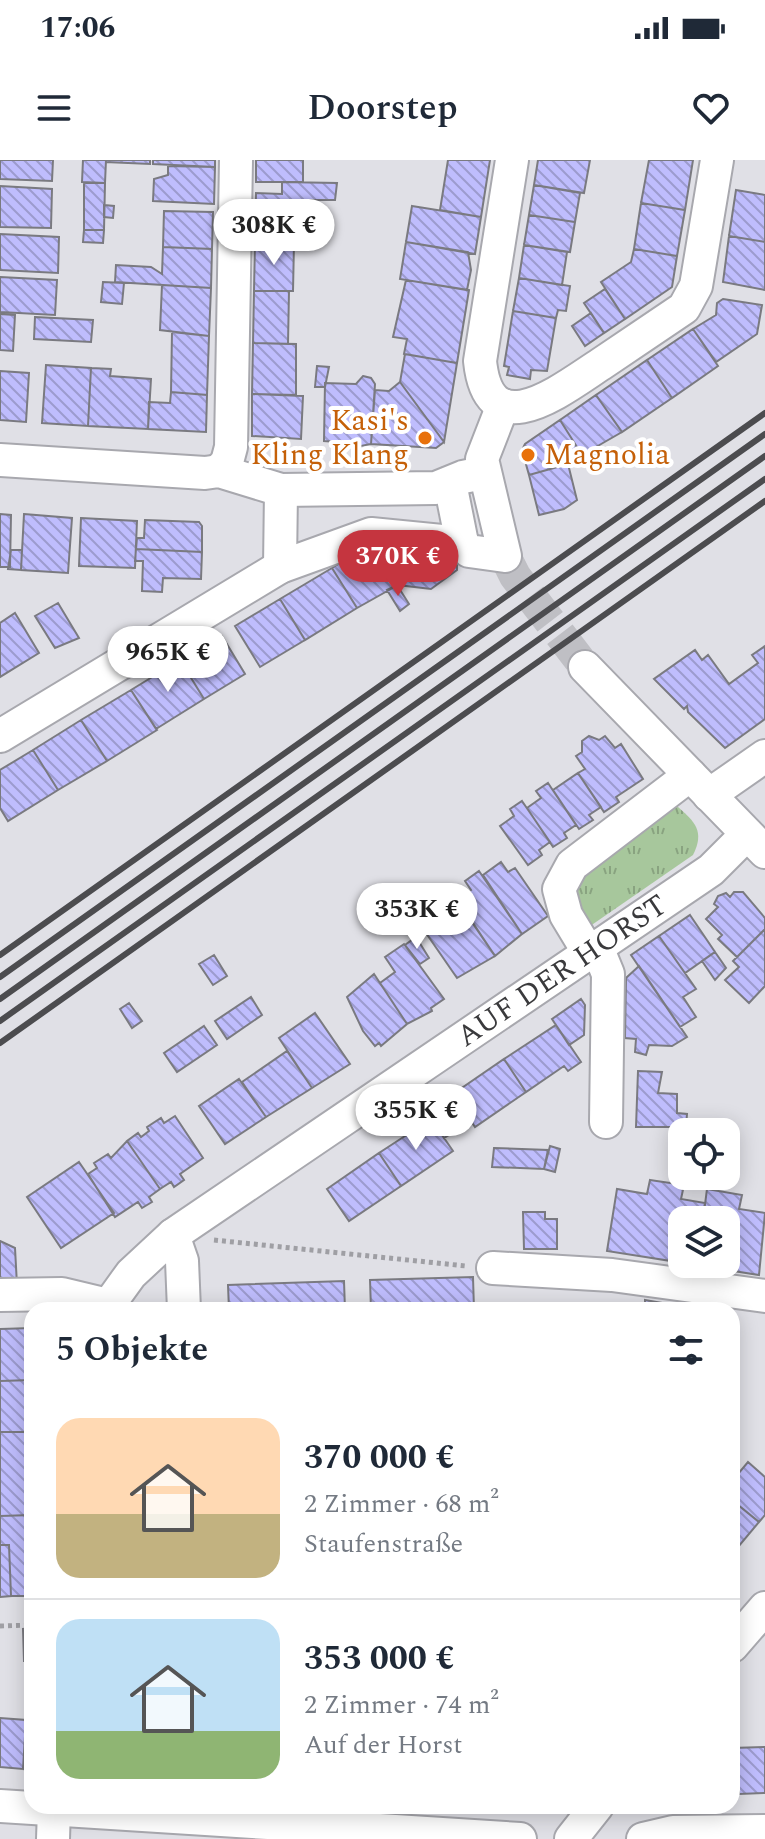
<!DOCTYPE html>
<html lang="de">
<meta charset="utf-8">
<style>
:root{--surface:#fff;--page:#f6f6f7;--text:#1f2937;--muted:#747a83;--line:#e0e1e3;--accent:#c5353f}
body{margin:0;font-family:Spectral,serif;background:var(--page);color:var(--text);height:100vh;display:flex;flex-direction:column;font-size:30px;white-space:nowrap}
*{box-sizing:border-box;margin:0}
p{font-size:26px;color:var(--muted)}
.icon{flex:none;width:44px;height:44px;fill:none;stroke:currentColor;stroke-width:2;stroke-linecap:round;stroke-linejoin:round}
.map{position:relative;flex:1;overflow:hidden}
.panel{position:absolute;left:24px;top:1142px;width:716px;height:512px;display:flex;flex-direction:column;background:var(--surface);border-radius:24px;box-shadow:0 4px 20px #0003}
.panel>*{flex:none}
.controls{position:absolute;left:668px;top:958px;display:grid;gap:16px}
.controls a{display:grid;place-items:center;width:72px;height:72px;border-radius:16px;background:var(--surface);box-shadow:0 4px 20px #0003;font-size:40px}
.price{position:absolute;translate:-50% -68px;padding:0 18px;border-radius:28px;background:#fff;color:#222;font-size:26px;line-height:52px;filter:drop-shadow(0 2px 4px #0008)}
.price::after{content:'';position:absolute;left:50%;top:48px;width:24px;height:18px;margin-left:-12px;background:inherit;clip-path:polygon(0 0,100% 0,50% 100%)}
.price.selected{background:var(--accent);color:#fff}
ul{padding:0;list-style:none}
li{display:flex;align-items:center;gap:24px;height:200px;padding:0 32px}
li+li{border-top:2px solid var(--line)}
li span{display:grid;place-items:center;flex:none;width:224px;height:160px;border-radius:24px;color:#555}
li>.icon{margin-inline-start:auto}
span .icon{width:96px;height:96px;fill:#fffc;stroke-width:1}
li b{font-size:34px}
h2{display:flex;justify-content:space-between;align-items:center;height:96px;padding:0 32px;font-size:34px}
.status{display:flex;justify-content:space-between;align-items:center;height:56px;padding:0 40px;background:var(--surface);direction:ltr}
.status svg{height:22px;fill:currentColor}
header{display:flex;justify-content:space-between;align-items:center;height:104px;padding:0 32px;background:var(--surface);font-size:36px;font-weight:600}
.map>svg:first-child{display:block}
</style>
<div class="status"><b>17:06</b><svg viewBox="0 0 49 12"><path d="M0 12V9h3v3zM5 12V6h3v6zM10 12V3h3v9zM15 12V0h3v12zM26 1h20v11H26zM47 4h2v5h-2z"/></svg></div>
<header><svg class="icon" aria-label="menu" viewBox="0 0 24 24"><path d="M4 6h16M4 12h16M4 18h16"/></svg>Doorstep<svg class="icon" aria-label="heart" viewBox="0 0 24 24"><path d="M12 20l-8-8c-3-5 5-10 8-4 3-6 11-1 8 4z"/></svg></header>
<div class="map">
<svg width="765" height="1679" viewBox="0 0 765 1679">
<defs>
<pattern id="grass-tufts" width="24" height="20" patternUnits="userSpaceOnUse" patternTransform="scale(2)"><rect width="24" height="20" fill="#a7c79c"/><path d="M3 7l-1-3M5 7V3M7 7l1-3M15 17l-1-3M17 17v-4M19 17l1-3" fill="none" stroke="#89a380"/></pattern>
<pattern id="building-back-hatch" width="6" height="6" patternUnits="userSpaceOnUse" patternTransform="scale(2)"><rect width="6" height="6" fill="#bfbdfd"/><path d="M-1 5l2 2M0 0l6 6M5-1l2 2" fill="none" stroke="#9c9bce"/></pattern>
</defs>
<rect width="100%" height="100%" fill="#e0e0e6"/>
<path fill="url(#grass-tufts)" d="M677,646C695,662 705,671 693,695L583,771L569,732L574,719Z"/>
<path fill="url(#building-back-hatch)" stroke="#7a7a80" stroke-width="2" d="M0,0H53L52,21L0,19Z
M83,0H106L105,23L82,22Z
M106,0H150V4L106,2Z
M153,0H215V7L153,4Z
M256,0H303V22H256Z
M448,0H490L481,57L440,50Z
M538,0H590L584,33L534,25Z
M649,0H693L685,50L641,43Z
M168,6L215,7L214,44L153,41L154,19L168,15Z
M282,22L337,23L335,40H303L302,77H255L256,33L282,34Z
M84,23H105L104,70H84Z
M534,25L580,33L575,62L529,55Z
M0,26L52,29L51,68L0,67Z
M736,30L765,35V82L729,76Z
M641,43L685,50L677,96L634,89Z
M104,45L114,46L113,58L104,57Z
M412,46L481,57L475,94L406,82Z
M164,51L213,52L212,89L163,87Z
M529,55L575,62L570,92L524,85Z
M84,70H104L103,83L83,82Z
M0,74L59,77L58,113L0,110Z
M729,76L765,82V130L723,122Z
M255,82L294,83L293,131H254Z
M406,82L468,92L471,110L467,130L400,119Z
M524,85L567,92L562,125L519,118Z
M163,87L212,89L211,128L115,122L116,105L151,107L162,114Z
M634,89L677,96L672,127L625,159L601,122L631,102Z
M0,117L57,120L55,155L0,152Z
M519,118L570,126L566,151L558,150L556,158L513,151Z
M406,120L469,130L457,203L404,194L407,179L393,177Z
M103,122L124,123L122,144L101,142Z
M162,125L211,128L209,176L160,170Z
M605,129L625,159L604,173L584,143Z
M254,131H289L288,184L253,183Z
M723,139L762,145L757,174L716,202L693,169L716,155L717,143Z
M513,151L556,158L547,211L531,210L530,219L507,215L509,207L504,206Z
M591,153L604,173L585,186L572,166Z
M0,154L15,155L13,191L0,190Z
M35,157L93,160L91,182L34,179Z
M693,169L718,206L672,238L647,200Z
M172,172L209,176L207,235L171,232Z
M253,183L296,184V235L252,234Z
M405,194L457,203L444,282L400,222Z
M647,200L672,238L622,272L596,235Z
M46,205L91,208L88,266L42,263Z
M317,206L329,207L325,227H315Z
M91,208L111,209L110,216L151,219L148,269L88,266Z
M0,211L29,213L26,262L0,260Z
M363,216L371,218L375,224L371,284L356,287L353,283L324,281L325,223L356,224Z
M400,222L444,282L436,288L371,284L375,230L389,231Z
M171,232L207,235L206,272L148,269L149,242L170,243Z
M252,234L303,236L301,279L252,276Z
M596,235L622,272L582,295L560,260Z
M560,260L582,295L568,304L529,315L522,290L525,284Z
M568,304L577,340L564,349L539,355L529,315Z
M0,354L11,355L10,407H0Z
M24,354L72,358L68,413L21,410Z
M81,358L137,361L135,408L79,406Z
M145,360L199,362L202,366V392L136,389L137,378H144Z
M375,381L400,383L398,425L357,448L332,408Z
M400,383L457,392V410L431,429L398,425Z
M136,389L202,392L201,419L163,418L162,432L142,431L143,401H135Z
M11,390H22L21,410L8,409Z
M332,408L357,448L305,480L280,439Z
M397,425L409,444L400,451L387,430Z
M280,439L305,480L260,507L235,466Z
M58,443L79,478L55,488L35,456Z
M15,453L39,493L0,517V463Z
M222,476L245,514L204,539L180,500Z
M765,486V559L725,588L688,552L687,546L684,549L654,519L695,490L702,500L708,495L729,524L758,503L752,495Z
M180,500L204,539L156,569L131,530Z
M131,530L157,570L107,601L81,560Z
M81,560L107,601L58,630L33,590Z
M589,576L599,580L605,576L615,588L621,584L643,619L616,637L619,642L604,652L578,613L585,609L576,596L582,592V581Z
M33,590L58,630L8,661L0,648V610Z
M578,613L601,647L589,655L593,660L579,669L553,630Z
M548,623L576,665L564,673L567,678L553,687L527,648L541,638L536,631Z
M522,641L550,682L539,690L542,695L528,705L500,666L514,656L510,649Z
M501,702L508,712L515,708L548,756L522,774L483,715Z
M479,711L522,774L495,796L465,752L473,746L465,734L471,730L465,721Z
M414,728L427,747L405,762L393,743Z
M734,732H743L765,758V769L737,797L718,779L722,775L706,759L718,747L714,744L718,736L726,733L730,737Z
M463,748L495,796L457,818L426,773Z
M690,755L715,792L685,813L659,776Z
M765,769V826L749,843L725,820L739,807L733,801Z
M659,776L696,829L683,837L696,857L680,867L631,795Z
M416,777L429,798L420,804L405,785Z
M404,784L444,839L431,848L432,851L407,864L380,823L395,812L385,797Z
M715,792L726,808L715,820L702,801Z
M214,795L227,816L213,825L199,804Z
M639,806L687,877L672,886L649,885L646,895L635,892L636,879L625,878L626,818Z
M374,814L407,864L381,886L379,883L375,886L363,871L347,837Z
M251,837L262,855L227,879L215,861Z
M581,839L585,845L584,875L569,885L552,859Z
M129,843L142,861L132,868L120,849Z
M315,853L350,904L312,928L279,878Z
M556,865L581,902L568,911L564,906L526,932L504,899Z
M204,866L217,885L177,912L164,893Z
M287,891L312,928L266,957L242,922Z
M504,899L526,932L475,967L453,934Z
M638,911L662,912L658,933L677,934V953L687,954L686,967H636Z
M239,919L266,957L225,984L199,946Z
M458,942L470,960L460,967L448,949Z
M443,952L455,971L444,978L432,959Z
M175,956L203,998L180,1014L184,1020L174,1027L171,1022L160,1029L127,981L138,973L141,977L149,971L147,967L161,958L164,963Z
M431,959L453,991L401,1026L379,993Z
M127,981L160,1029L149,1037L152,1042L142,1048L138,1042L115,1057L88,1014L97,1008L94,1003L108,994L111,998Z
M550,986L560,989L555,1012L544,1009Z
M494,988L548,990L544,1009L492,1007Z
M379,993L401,1026L349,1061L327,1029Z
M79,1002L114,1053L61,1088L27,1037Z
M650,1020L684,1025L681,1039L705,1043L702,1060H682V1081L675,1080L671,1101L607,1091L617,1029L647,1034Z
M707,1029L742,1035L739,1049L765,1053L759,1115L695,1105L726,1104V1060H703Z
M523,1052H545V1059H557V1089H524Z
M0,1081L15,1088L17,1125L0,1126Z
M473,1117L474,1150H371L370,1120Z
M344,1121L345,1150H229L228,1125Z
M645,1140L686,1147V1150H645Z
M32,1168V1220L0,1221V1169Z
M32,1220V1272H0V1221Z
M0,1272H32V1355L0,1356Z
M748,1302L765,1317V1355L759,1362L732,1340V1321Z
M732,1340L759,1362L733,1393L732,1392Z
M32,1355V1436H11L9,1385H0V1356Z
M0,1385H9L11,1436L0,1437Z
M32,1468V1501H24L23,1469Z
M0,1558L26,1560L23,1609L0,1607Z
M26,1560H32V1610L23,1609Z
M765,1587V1633L739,1634V1620L734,1621L732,1588Z"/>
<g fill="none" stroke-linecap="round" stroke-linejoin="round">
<path stroke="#bfbfc4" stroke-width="32" stroke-dasharray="32 16" stroke-linecap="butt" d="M505,396L515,416L585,507"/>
<g stroke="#a8a8ae" stroke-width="36">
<g id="minor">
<path d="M512,0L480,201C489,288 561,230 601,204C629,185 656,167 684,148L696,126L717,0"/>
<path d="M0,300L205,313L219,311L281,330L436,328L463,317L483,313"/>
<path d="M219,311L227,302L231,287L236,0"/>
<path d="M450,323L462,383"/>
<path d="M280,407L281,330"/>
<path d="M585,507L765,692"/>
<path d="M0,576L280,407L371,374L462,383L469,391L505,396L482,299L503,245"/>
<path d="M709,635L765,596"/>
<path d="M597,787L608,814L606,962"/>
<path d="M589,793L566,755L559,729L572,705L690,615"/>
<path d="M173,1075L182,1101L184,1150"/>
<path d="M493,1108L612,1115L765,1136"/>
<path d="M0,1135L62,1134L108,1145"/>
<path id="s1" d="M105,1150L131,1114L173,1075L711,710L747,674"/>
<path d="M732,1486L765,1448"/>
<path d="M0,1646L520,1679"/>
<path d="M53,1679L54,1649"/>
<path d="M571,1679L597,1646"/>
<path d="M643,1679L673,1672L765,1671"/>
</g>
</g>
<path stroke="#9f9fa4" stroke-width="5" stroke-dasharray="4 4" stroke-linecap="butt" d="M214,1080L466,1106
M0,1466L32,1465"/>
<use href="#minor" stroke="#fff" stroke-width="32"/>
<path stroke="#4c4c4f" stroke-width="6" d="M0,795L765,253
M0,817L765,274
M0,839L765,296
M0,861L765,319
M0,883L765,341"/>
</g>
<g fill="#e8710a" stroke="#fff" stroke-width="3">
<circle cx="425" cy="278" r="8"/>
<circle cx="528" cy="295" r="8"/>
</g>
<g text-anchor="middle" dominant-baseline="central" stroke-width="8" stroke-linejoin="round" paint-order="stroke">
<g font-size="30" fill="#c56008" stroke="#fff" text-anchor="end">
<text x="409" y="261">Kasi's<tspan x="409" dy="34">Kling Klang</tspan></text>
<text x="544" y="295" text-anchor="start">Magnolia</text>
</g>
<g font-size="30" fill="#3a3a3c" stroke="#fff">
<text stroke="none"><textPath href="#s1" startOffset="572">AUF DER HORST</textPath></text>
</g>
</g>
</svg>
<div class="controls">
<a><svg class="icon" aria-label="locate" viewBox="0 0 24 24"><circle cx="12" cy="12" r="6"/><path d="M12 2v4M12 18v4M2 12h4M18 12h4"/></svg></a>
<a><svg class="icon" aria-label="layers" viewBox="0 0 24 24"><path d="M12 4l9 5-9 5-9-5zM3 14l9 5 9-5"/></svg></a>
</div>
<b class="price" style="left:274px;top:107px">308K €</b>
<b class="price selected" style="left:398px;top:438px">370K €</b>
<b class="price" style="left:168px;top:534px">965K €</b>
<b class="price" style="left:417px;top:791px">353K €</b>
<b class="price" style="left:416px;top:992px">355K €</b>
<section class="panel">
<h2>5 Objekte<svg class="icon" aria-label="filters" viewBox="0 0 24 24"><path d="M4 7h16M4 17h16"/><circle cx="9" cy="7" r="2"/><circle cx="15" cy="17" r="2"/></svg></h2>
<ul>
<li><span style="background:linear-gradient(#ffd9b3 60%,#c2b280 0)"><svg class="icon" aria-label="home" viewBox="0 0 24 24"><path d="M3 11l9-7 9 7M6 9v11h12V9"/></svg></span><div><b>370 000 €</b><p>2 Zimmer · 68 m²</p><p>Staufenstraße</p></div></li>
<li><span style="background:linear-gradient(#bfe0f5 70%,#8fb573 0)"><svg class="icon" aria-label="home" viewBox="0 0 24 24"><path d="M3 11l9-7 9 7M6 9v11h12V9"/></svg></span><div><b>353 000 €</b><p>2 Zimmer · 74 m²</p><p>Auf der Horst</p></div></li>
</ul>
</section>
</div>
